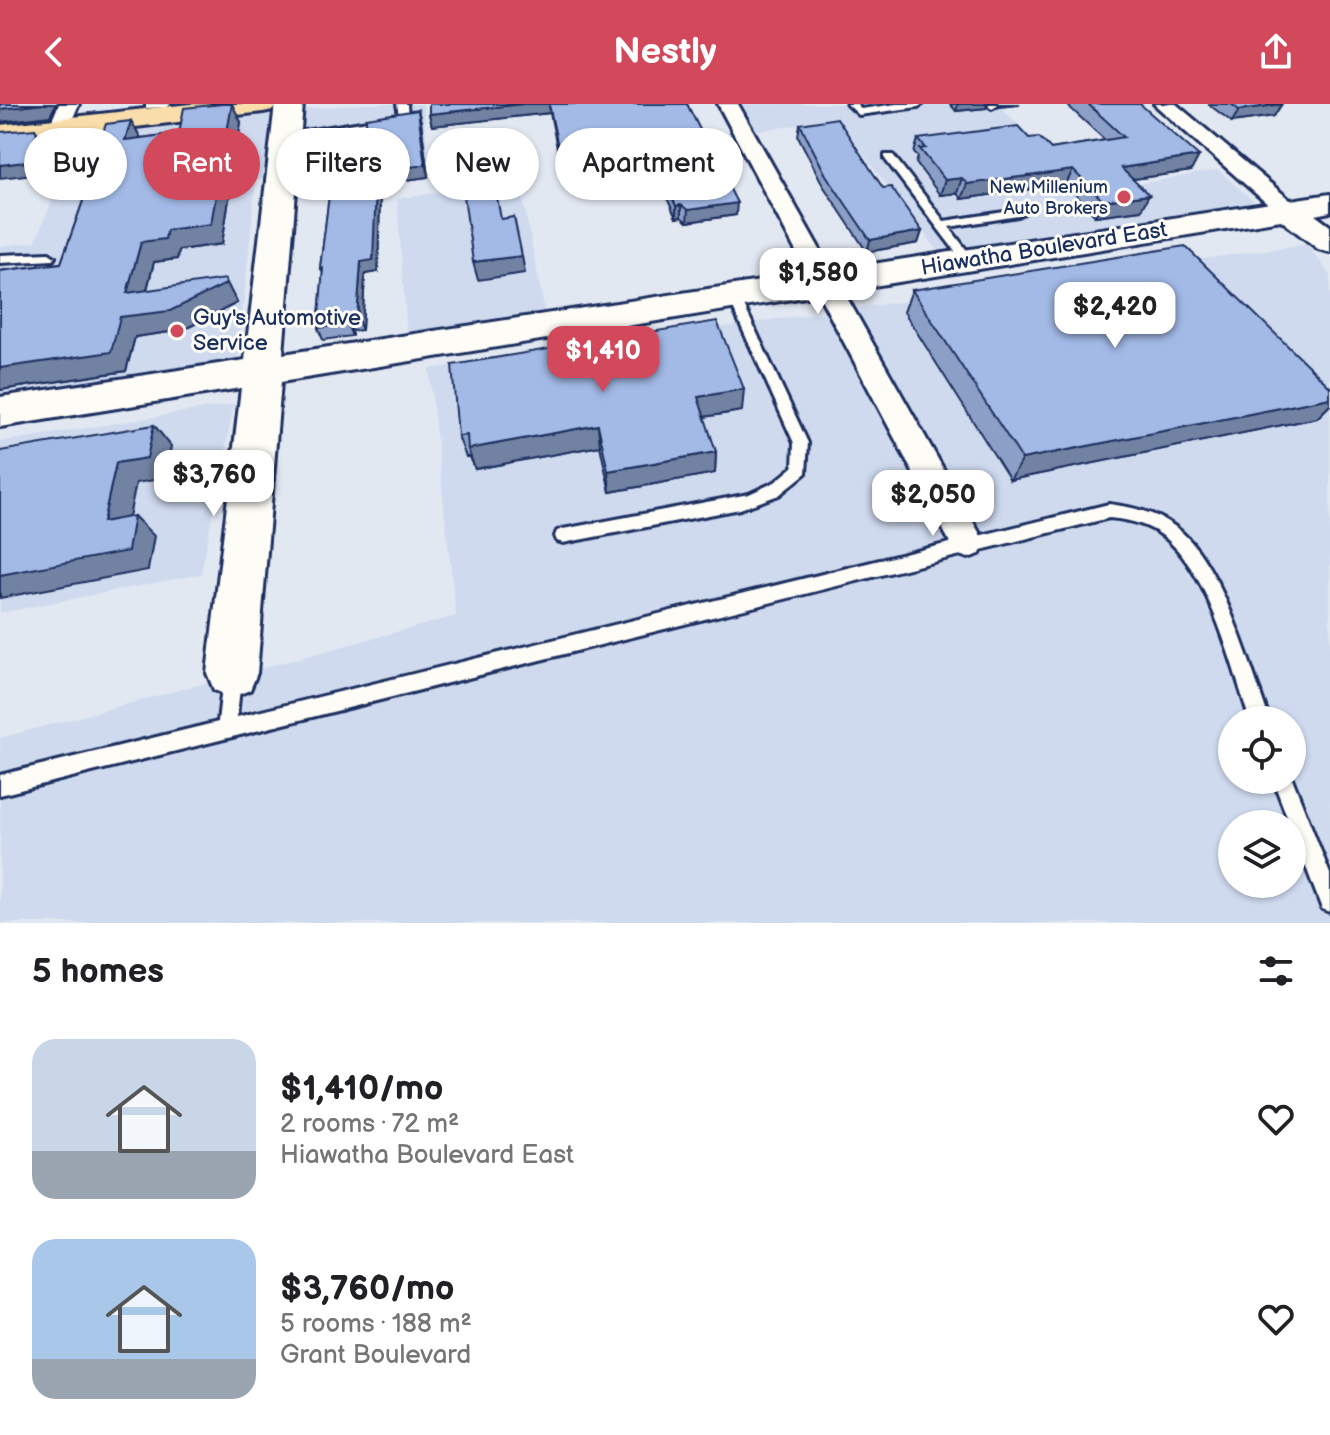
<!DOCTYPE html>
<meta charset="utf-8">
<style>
:root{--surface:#fff;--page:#f6f6f6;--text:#202124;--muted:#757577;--accent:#d1495b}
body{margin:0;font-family:"Balsamiq Sans",sans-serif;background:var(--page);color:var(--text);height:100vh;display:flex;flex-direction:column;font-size:30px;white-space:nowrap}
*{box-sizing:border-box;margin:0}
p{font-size:26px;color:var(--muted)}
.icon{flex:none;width:44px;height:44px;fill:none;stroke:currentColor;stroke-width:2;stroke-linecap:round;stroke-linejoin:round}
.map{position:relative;height:819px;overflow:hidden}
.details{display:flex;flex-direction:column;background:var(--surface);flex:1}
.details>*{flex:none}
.top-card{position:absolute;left:24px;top:24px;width:800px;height:72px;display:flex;gap:16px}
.buttons{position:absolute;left:1218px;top:602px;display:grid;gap:16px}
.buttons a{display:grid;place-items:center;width:88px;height:88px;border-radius:50%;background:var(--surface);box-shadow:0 2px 6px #0004;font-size:40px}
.price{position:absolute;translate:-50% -68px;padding:0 18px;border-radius:16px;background:#fff;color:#222;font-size:26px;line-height:52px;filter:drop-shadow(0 2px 4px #0008)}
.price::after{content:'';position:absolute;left:50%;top:48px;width:24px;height:18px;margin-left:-12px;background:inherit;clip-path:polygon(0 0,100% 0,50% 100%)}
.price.current{background:var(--accent);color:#fff}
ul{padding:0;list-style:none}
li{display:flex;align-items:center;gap:24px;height:200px;padding:0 32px}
li span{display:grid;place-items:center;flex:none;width:224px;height:160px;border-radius:24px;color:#555}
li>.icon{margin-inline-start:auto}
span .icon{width:96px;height:96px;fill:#fffc;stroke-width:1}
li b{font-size:34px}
h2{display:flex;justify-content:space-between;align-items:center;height:96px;padding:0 32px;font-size:34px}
.pill{padding:0 28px;border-radius:36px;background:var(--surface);box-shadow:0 2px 6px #0004;font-size:28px;line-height:72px}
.pill.current{background:var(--accent);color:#fff}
header{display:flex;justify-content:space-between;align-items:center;height:104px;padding:0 32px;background:var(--accent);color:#fff;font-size:36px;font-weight:700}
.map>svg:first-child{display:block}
</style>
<header><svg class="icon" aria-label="back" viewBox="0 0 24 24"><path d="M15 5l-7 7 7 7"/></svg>Nestly<svg class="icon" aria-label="share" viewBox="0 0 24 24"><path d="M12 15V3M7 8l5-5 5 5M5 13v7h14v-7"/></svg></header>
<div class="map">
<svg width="1330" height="819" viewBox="0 0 1330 819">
<rect width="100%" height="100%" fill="#e2e8f2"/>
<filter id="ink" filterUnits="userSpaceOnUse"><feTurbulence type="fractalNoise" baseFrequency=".0125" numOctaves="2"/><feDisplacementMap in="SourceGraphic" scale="16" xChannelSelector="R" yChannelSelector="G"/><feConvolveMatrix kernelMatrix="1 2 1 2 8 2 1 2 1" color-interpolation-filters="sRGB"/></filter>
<g filter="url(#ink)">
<path fill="#cfdaef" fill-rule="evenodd" d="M362,0H423L428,54L256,76L237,263L0,298V142L35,138L80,29Z
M742,0H998L1065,69L1133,81L1218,66L1260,103L940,150L836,15L757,27Z
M519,76L545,208L407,232L397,95Z
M1307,140L1330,171V819H0V634L456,512L429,265ZM1232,616H1292V676H1232ZM1232,720H1292V780H1232Z
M234,300L201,470L0,509V338Z"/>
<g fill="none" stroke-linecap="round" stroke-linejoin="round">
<g stroke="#1b2f5e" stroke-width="6">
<path id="lane" d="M146,0H171L166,3L146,4Z
M397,0H407L408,16L286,36L281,33L286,30L399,12Z
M847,0H857L861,5L896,0H923L918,3L859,11Z
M986,0H996L997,1L992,4Z
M885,51H893L944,117L1018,106L1024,109L1018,112L949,123L975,157L969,161L965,160L885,55Z
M49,149L55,153L53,156L0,159V151Z
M734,189L740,193L808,339L806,369L779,391L740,405L563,439L557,437L555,432L557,427L563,425L749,390L775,378L793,363L794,339L728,193Z
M1109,400C1132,403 1155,408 1174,422C1222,456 1249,561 1270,616H1250C1231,560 1213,480 1170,438C1154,422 1132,416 1109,414L0,691V671L218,618L223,573L225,567L232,564L239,567L241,573L237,613Z
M1292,674L1330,770V808L1322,805L1273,676H1292Z"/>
</g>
<g stroke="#1b2f5e" stroke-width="6">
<path id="street" d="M59,0H79L69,23L59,29L49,23Z
M718,0H738L980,430L984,440L980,450L968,454L956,450Z
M1154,0H1176L1296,101L1300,106L1296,111H1280Z"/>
</g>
<g stroke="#1b2f5e" stroke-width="6">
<path id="secondary" d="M275,0H303L283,250L1330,90V108L1315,111L1330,122V148L1318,145L1281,116L281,278L257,569L250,586L232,593L214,586L207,569L241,284L0,323V293L245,256Z"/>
</g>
<g stroke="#1b2f5e" stroke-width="6">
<path id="primary" d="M190,0H277L273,6L263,8L0,39V21Z"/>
</g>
<use href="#lane" fill="#fdfcf7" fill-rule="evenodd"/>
<use href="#street" fill="#fdfcf7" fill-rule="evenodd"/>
<use href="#secondary" fill="#fdfcf7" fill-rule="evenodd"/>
<use href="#primary" fill="#f9deab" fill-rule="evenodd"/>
</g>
<path fill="#8ca0c7" stroke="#1b2f5e" stroke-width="2" d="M429,0H687L736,111L687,118L681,113L676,114L659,76L595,84L590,70L563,74L550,9L432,22L429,10Z
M950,0H988L986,4L956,7Z
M1066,0H1140L1191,67L1133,75L1141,106L1095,112L1066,80L961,95L957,89L940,91L916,59L918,53L914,49L918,35L1029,34L1051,45L1105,36Z
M1208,0H1281L1274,12L1232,18Z
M418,6L421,18L428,73L384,79L385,92H380L378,168L365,170L362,226L352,227V232L323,236L318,224L323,169L320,164L328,101L367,57Z
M131,17L141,34L179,29L241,18L222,140L179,146L177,155L154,158L147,186L236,195L237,199L183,226L135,233L126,267L0,286V167L61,159L87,86H84L70,66Z
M800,20L883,84L922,127L918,139L867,148L824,83L798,32Z
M912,186L1330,283V301L1317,314L1010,376L904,208Z
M742,307L704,313L716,348L715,369L610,388L600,342L475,365L470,353H466L458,332Z"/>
<path fill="#7282a2" stroke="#1b2f5e" stroke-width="2" d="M43,0H56L50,12L0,18V5Z
M232,0L241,18L222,140L179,146L177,155L154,158L141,208L127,189L141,138L167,126Z
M523,0H549L550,9L432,22L429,10Z
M958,0H988L986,4L956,7Z
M1000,0H1020L999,2Z
M1282,0L1274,12L1232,18L1239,6Z
M418,6L421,18L428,73L384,79L385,92H380L378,168L365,170L362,226L357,214L361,158L376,81L380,67Z
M131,17L142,36H125Z
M35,25L45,41L34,70L0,74V61Z
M1199,52L1191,67L1113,78L1121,64Z
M589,58L590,70L563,74L562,62Z
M659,64V76L595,84L594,72Z
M1073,66L1066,80L961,95L967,80Z
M962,74L957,89L940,91L945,76Z
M1149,91L1141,106L1095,112L1103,97Z
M737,99L736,111L687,118L688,106Z
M681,101V113L676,114V102Z
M922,127L918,139L867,148L870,136Z
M522,152L525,169L478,176L473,158Z
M225,175L237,199L183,226L135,233L126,267L0,286V264L120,213Z
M347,215L352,227V232L347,220Z
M744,285L742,307L697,314L698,293Z
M1330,294V301L1317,314L1010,376L1022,355Z
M154,321L171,342L166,374L136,379L124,437L103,418L116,359Z
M598,321L600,342L475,365L468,345Z
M716,348L715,369L610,388L608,367Z
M134,412L154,432L148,466L0,494V471Z"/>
<path fill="#a3bae7" stroke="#1b2f5e" stroke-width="2" d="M0,0H43L0,5Z
M222,0H232L211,120L167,126L165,135L141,138L127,189L225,175L226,180L170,207L120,213L111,248L0,264V167L61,159L94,66H70L80,41L99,39L106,20L131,17L125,36L179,29L184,4Z
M429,0H523L429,10Z
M549,0H687L737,99L688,106L681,101L676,102L659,64L594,72L589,58L562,62Z
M1088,0H1140L1199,52L1121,64L1149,91L1103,97L1073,66L967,80L962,74L945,76L920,45L926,44L918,35L1018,22L1029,34L1039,33L1051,45L1124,33Z
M1231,0H1282L1239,6Z
M418,6L425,61L380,67L381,80L376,81L373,156L361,158L357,214L347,215V220L318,224L323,164H320L329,91H324L325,64L367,57L366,14Z
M837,14L883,84L891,83L922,127L870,136L826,71L800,20Z
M35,25L37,29L25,58L0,61V28Z
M492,66L501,115L514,113L522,152L473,158L461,70Z
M1185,142L1330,283V294L1022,355L912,186Z
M717,217L744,285L698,293L716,348L608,367L598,321L468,345L467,331L458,332L452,261Z
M154,321L147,354L116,359L103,418L134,412L128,447L0,471V347Z"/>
</g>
<g fill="#d1495b" stroke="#fdfcf7" stroke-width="3">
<circle cx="1124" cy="93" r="8"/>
<circle cx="177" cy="227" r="8"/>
</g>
<g text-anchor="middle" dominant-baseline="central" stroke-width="6" stroke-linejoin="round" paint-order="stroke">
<g font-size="18" fill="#1b2f5e" stroke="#fdfcf7" text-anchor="end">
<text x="1108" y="83">New Millenium<tspan x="1108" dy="21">Auto Brokers</tspan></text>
</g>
<g font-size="22" fill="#1b2f5e" stroke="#fdfcf7">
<text transform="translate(1044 145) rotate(-9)">Hiawatha Boulevard East</text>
</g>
<g font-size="22" fill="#1b2f5e" stroke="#fdfcf7" text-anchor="start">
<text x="193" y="214">Guy's Automotive<tspan x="193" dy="25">Service</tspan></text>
</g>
</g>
</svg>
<div class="buttons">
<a><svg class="icon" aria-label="locate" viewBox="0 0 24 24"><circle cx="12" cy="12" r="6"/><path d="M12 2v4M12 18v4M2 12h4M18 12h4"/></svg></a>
<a><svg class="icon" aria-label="layers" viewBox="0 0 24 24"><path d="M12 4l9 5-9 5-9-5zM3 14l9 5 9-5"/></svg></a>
</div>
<b class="price" style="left:818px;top:212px">$1,580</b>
<b class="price" style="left:1115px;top:246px">$2,420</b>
<b class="price current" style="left:603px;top:290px">$1,410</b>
<b class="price" style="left:214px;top:414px">$3,760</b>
<b class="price" style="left:933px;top:434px">$2,050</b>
<div class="top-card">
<a class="pill">Buy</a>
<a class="pill current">Rent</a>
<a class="pill">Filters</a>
<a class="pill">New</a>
<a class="pill">Apartment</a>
</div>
</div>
<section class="details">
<h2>5 homes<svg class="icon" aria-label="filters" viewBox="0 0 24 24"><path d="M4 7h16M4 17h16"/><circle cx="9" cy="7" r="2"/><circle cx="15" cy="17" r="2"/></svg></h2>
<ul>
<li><span style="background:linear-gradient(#c9d6e8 70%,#9aa5b1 0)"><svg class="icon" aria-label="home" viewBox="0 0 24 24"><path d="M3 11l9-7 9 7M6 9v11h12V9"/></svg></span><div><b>$1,410/mo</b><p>2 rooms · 72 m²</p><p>Hiawatha Boulevard East</p></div><svg class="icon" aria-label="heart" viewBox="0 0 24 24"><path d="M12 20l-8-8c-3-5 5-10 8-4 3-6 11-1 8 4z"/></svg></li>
<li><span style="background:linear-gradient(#a9c7e8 75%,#9aa5b1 0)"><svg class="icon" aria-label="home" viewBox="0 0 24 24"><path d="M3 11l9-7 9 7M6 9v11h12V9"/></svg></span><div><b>$3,760/mo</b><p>5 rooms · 188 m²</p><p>Grant Boulevard</p></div><svg class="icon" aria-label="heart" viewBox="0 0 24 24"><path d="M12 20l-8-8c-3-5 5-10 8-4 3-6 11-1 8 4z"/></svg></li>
</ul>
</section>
